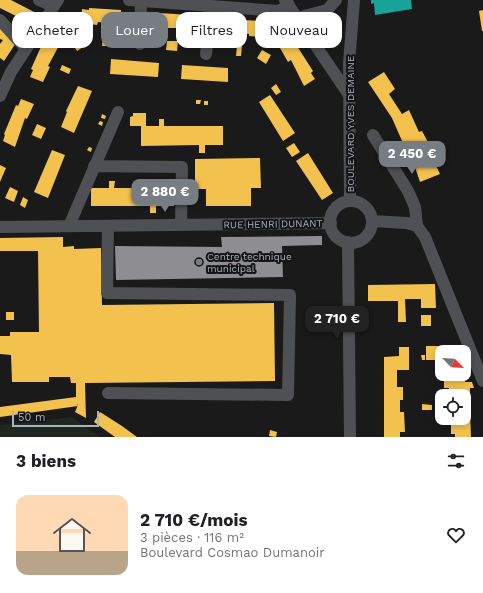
<!DOCTYPE html>
<html lang="fr">
<meta charset="utf-8">
<style>
:root{--surface:#fff;--page:#f6f6f6;--text:#202124;--muted:#757577;--accent:#787d83}
body{margin:0;font-family:"Work Sans",sans-serif;background:var(--page);color:var(--text);height:100vh;display:flex;flex-direction:column;font-size:15px;white-space:nowrap}
*{box-sizing:border-box;margin:0}
p{font-size:13px;color:var(--muted)}
.icon{flex:none;width:22px;height:22px;fill:none;stroke:currentColor;stroke-width:2;stroke-linecap:round;stroke-linejoin:round}
.map{position:relative;height:437px;overflow:hidden}
.drawer{display:flex;flex-direction:column;background:var(--surface);flex:1}
.drawer>*{flex:none}
.top-card{position:absolute;left:12px;top:12px;width:459px;height:36px;display:flex;gap:8px}
.needle{width:26px;rotate:114deg}
.buttons{position:absolute;left:435px;top:345px;display:grid;gap:8px}
.buttons a{display:grid;place-items:center;width:36px;height:36px;border-radius:8px;background:var(--surface);box-shadow:0 2px 6px #0003;font-size:20px}
.scale{position:absolute;left:12px;bottom:10px;width:87px;box-sizing:border-box;padding-left:4px;border:2px solid #abb2bb;border-top:0;font-size:11px;line-height:14px;white-space:nowrap;color:#abb2bb;-webkit-text-stroke:3px #141416;paint-order:stroke}
.price{position:absolute;translate:-50% -34px;padding:0 9px;border-radius:8px;background:var(--accent);color:#fff;font-size:13px;line-height:26px;filter:drop-shadow(0 1px 2px #0008)}
.price::after{content:'';position:absolute;left:50%;top:24px;width:12px;height:9px;margin-left:-6px;background:inherit;clip-path:polygon(0 0,100% 0,50% 100%)}
.price.current{background:#222;color:#fff}
ul{padding:0;list-style:none}
li{display:flex;align-items:center;gap:12px;height:100px;padding:0 16px}
li span{display:grid;place-items:center;flex:none;width:112px;height:80px;border-radius:12px;color:#555}
li>.icon{margin-inline-start:auto}
span .icon{width:48px;height:48px;fill:#fffc;stroke-width:1}
li b{font-size:17px}
h2{display:flex;justify-content:space-between;align-items:center;height:48px;padding:0 16px;font-size:17px}
.tag{padding:0 14px;border-radius:12px;background:var(--surface);box-shadow:0 2px 6px #0003;font-size:14px;line-height:36px}
.tag.current{background:var(--accent);color:#fff}
.map>svg:first-child{display:block}
</style>
<div class="map">
<svg width="483" height="437" viewBox="0 0 483 437">
<rect width="100%" height="100%" fill="#1a1a1a"/>
<path fill="#1f2720" d="M72,417L100,437H0V425Z"/>
<path fill="#f2c14e" d="M0,0H11L36,13L19,38L10,29L18,17L0,8Z
M89,8L121,10V13H127L126,27L110,25V23L98,22L97,25L81,23L82,9L89,10Z
M483,10V31H482L479,11Z
M159,13L190,15V18H196L195,32L179,31L180,28H167V30L150,29L151,15H158Z
M228,19L259,21L260,23L267,24L265,37L249,36V34L236,33V35L219,34L220,20L227,21Z
M0,27L16,43L4,61L0,58V44L3,40L0,39Z
M277,29L283,33L278,40L273,36Z
M48,34L62,40L48,66L50,67L43,82L30,77L33,70L31,69L44,40H46Z
M103,36L108,37V46H102Z
M82,37L86,45L77,51L72,43Z
M167,41H178L177,51L166,50Z
M291,41L295,47L297,46L313,71L311,73L315,79L304,86L291,60L288,62L280,48Z
M237,46H242L241,56H236Z
M262,50L271,55L266,64L257,58Z
M111,59L159,63L158,77L110,74Z
M62,65L71,69L69,74L60,70Z
M182,65L228,68V82L181,79Z
M384,72L395,89L389,94L402,114L409,110L419,132L422,131L430,146L424,149L427,155L430,153L440,174L420,182L411,155L409,157L392,118L368,82Z
M276,84L281,92L276,95L271,88Z
M78,86L92,91L74,133L61,127L67,112L66,111Z
M270,95L295,133L283,141L259,102Z
M21,99L34,104L27,119L25,118L15,147L3,141L5,135L4,134L16,105L18,106Z
M196,100H201L200,104H196Z
M204,101H208V105H204Z
M133,113H146V126H159V119H164V126H223V145H205V153H199V145L141,146V126H130V117L133,116Z
M102,114L106,116L105,119L101,118Z
M100,121L103,122L102,126L98,124Z
M37,124L46,128L41,139L32,135Z
M294,143L300,152L292,157L286,148Z
M89,147L92,148L91,152L87,150Z
M52,150L65,155L48,198L34,192Z
M308,153L333,193L322,200L296,161Z
M260,158L261,188H251V206H206V189H195V159Z
M0,165L6,168L0,182Z
M109,181H115L114,188H173L174,206H156V213H150V206H91V188H109Z
M10,187L18,191L14,202L5,198Z
M23,197L28,200L25,208L20,205Z
M63,237V247L74,246V249L101,248L102,305L274,303L275,381L85,383L86,418L75,412L78,405L77,404L78,406L0,417V407L76,397V383H71L70,377H49V382H12L11,355L0,354V336H10V332H39L38,251H0V238Z
M435,284L436,308H421V299H405L406,322H398V301H368V285Z
M6,312H14V320H6Z
M421,315H431V326H421Z
M426,346H453V352H442V374H441L440,360H426Z
M399,347H409V370H397V387H403V400H400V412H404L405,432H400V437H384V357L399,356Z
M421,355H425V360H422Z
M444,374H465V382H472L474,388H470V402H464V396H449V388H444Z
M422,404L432,405V410H422Z
M464,411H470L471,437H455V434H451V418H464Z
M100,412L122,426L137,437H115L94,422Z
M270,430L277,432L276,437L269,436Z"/>
<path fill="#17a398" d="M371,0H411L412,9L375,15L374,3L371,4Z"/>
<path fill="#8d8d92" d="M322,236V245L282,246L283,277L116,280L115,246L222,247L221,237Z"/>
<g fill="none" stroke-linecap="round" stroke-linejoin="round">
<path stroke="#4e5053" stroke-width="12" d="M39,0L53,6
M129,0L279,11L289,5
M285,0L349,95
M0,20L26,49
M299,20L304,16L327,10L336,0
M140,44L141,1
M206,54L211,6
M0,96L11,72L58,0
M373,135L408,191L415,207L417,226L425,237L483,381
M94,166L182,167L181,225
M350,201L349,63L354,0
M330 222a21 21 0 1 1 42 0a21 21 0 1 1-42 0Z
M372,221L407,223L417,226
M69,226L118,112
M108,226L107,293L290,295L288,395L108,393
M0,227L331,223
M348,242L350,437"/>
</g>
<circle fill="#787d83" stroke="#141416" stroke-width="1.5" cx="199" cy="262" r="4"/>
<g text-anchor="middle" dominant-baseline="central" stroke-width="4" stroke-linejoin="round" paint-order="stroke">
<g font-size="10" fill="#abb2bb" stroke="#141416">
<text transform="translate(350 124) rotate(-90)">BOULEVARD YVES DEMAINE</text>
<text transform="translate(273 224) rotate(-1)">RUE HENRI DUNANT</text>
</g>
<g font-size="10" fill="#abb2bb" stroke="#141416" text-anchor="start">
<text x="207" y="256">Centre technique<tspan x="207" dy="12">municipal</tspan></text>
</g>
</g>
</svg>
<div class="buttons">
<a><svg class="needle" viewBox="-14 -14 28 28"><path d="M0-13l5 13h-10z" fill="#e53935"/><path d="M0 13l5-13h-10z" fill="#757577"/></svg></a>
<a><svg class="icon" aria-label="locate" viewBox="0 0 24 24"><circle cx="12" cy="12" r="6"/><path d="M12 2v4M12 18v4M2 12h4M18 12h4"/></svg></a>
</div>
<div class="scale">50 m</div>
<b class="price" style="left:412px;top:175px">2 450 €</b>
<b class="price" style="left:165px;top:213px">2 880 €</b>
<b class="price current" style="left:337px;top:340px">2 710 €</b>
<div class="top-card">
<a class="tag">Acheter</a>
<a class="tag current">Louer</a>
<a class="tag">Filtres</a>
<a class="tag">Nouveau</a>
</div>
</div>
<section class="drawer">
<h2>3 biens<svg class="icon" aria-label="filters" viewBox="0 0 24 24"><path d="M4 7h16M4 17h16"/><circle cx="9" cy="7" r="2"/><circle cx="15" cy="17" r="2"/></svg></h2>
<ul>
<li><span style="background:linear-gradient(#ffd9b3 70%,#b9a48a 0)"><svg class="icon" aria-label="home" viewBox="0 0 24 24"><path d="M3 11l9-7 9 7M6 9v11h12V9"/></svg></span><div><b>2 710 €/mois</b><p>3 pièces · 116 m²</p><p>Boulevard Cosmao Dumanoir</p></div><svg class="icon" aria-label="heart" viewBox="0 0 24 24"><path d="M12 20l-8-8c-3-5 5-10 8-4 3-6 11-1 8 4z"/></svg></li>
</ul>
</section>
